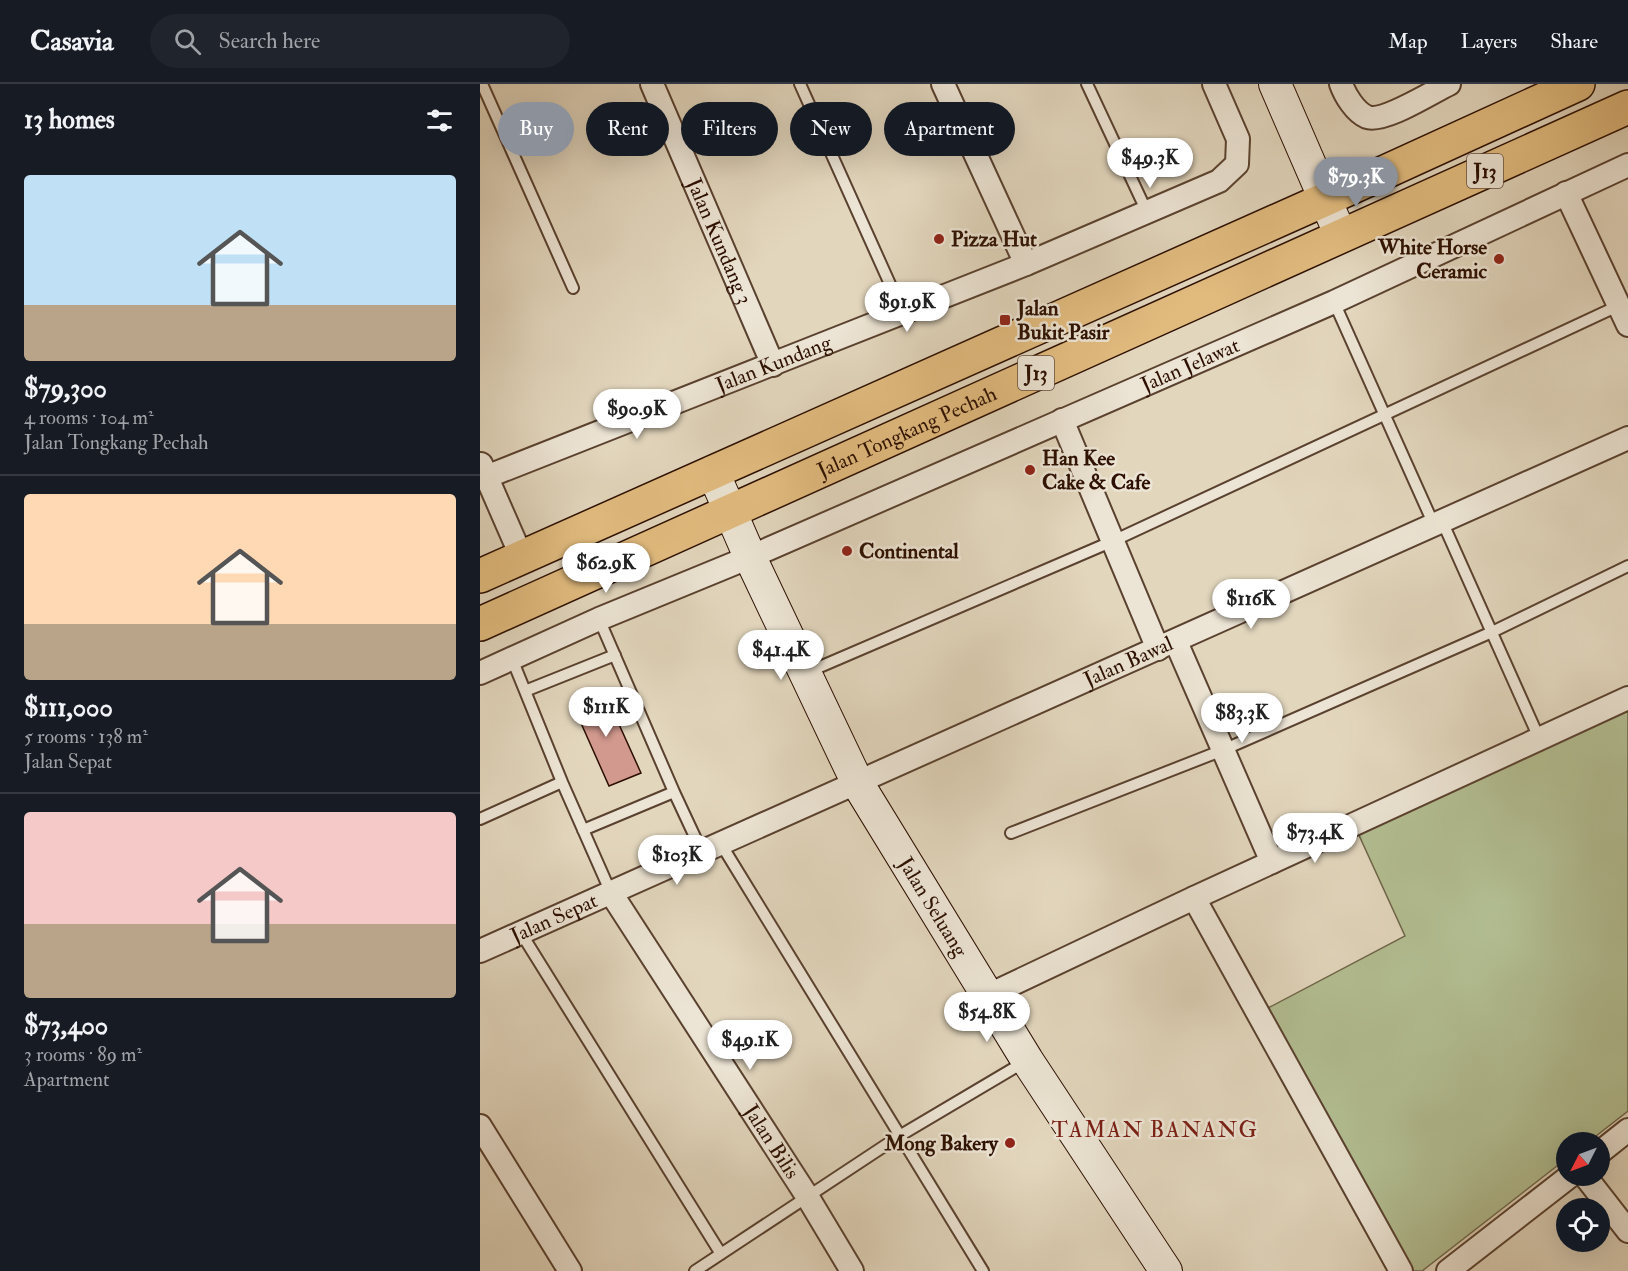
<!DOCTYPE html>
<meta charset="utf-8">
<style>
:root{--surface:#171b24;--page:#20242c;--text:#f1f3f6;--muted:#9ea1a6;--line:#363941;--accent:#8c9099}
body{margin:0;font-family:"IM FELL Double Pica",serif;background:var(--page);color:var(--text);height:100vh;display:flex;flex-direction:column;font-size:22px;white-space:nowrap}
*{box-sizing:border-box;margin:0}
p{font-size:20px;color:var(--muted)}
.icon{flex:none;width:33px;height:33px;fill:none;stroke:currentColor;stroke-width:2;stroke-linecap:round;stroke-linejoin:round}
.map{position:relative;flex:1;overflow:hidden}
.drawer{display:flex;flex-direction:column;background:var(--surface);width:480px}
.drawer>*{flex:none}
.hud{position:absolute;left:18px;top:18px;width:570px;height:54px;display:flex;gap:12px}
.needle{width:39px;rotate:228deg}
.fabs{position:absolute;left:1076px;top:1048px;display:grid;gap:12px}
.fabs a{display:grid;place-items:center;width:54px;height:54px;border-radius:50%;background:var(--surface);box-shadow:0 6px 24px #0002;font-size:30px}
.price{position:absolute;translate:-50% -51px;padding:0 14px;border-radius:21px;background:#fff;color:#222;font-size:20px;line-height:39px;filter:drop-shadow(0 2px 3px #0008)}
.price::after{content:'';position:absolute;left:50%;top:36px;width:18px;height:14px;margin-left:-9px;background:inherit;clip-path:polygon(0 0,100% 0,50% 100%)}
.price.on{background:var(--accent);color:#fff}
ul{padding:0;list-style:none}
li{display:grid;align-content:center;gap:12px;height:318px;padding:0 24px}
li+li{border-top:2px solid var(--line)}
li span{display:grid;place-items:center;height:186px;border-radius:6px;color:#555}
li>.icon{margin-inline-start:auto}
span .icon{width:108px;height:108px;fill:#fffc;stroke-width:1}
li b{font-size:26px}
h2{display:flex;justify-content:space-between;align-items:center;height:72px;padding:0 24px;font-size:26px}
.tag{padding:0 21px;border-radius:27px;background:var(--surface);box-shadow:0 6px 24px #0002;font-size:21px;line-height:54px}
.tag.on{background:var(--accent);color:#fff}
header{display:flex;align-items:center;gap:36px;box-sizing:border-box;height:84px;padding:0 30px;background:var(--surface);border-bottom:2px solid var(--line)}
header strong{font-size:28px}
nav{display:flex;gap:33px;margin-inline-start:auto;font-size:21px}
.search{width:420px;height:54px;background:var(--page);display:flex;align-items:center;gap:15px;box-sizing:border-box;padding:0 21px;border-radius:33px;color:var(--muted);font-size:22px}
main{display:flex;flex:1;min-height:0}
.map>svg:first-child{display:block}
</style>
<header>
<strong>Casavia</strong>
<div class="search"><svg class="icon" aria-label="search" viewBox="0 0 24 24"><circle cx="10" cy="10" r="6"/><path d="M15 15l6 6"/></svg>Search here</div>
<nav><a>Map</a><a>Layers</a><a>Share</a></nav>
</header>
<main>
<section class="drawer">
<h2>13 homes<svg class="icon" aria-label="filters" viewBox="0 0 24 24"><path d="M4 7h16M4 17h16"/><circle cx="9" cy="7" r="2"/><circle cx="15" cy="17" r="2"/></svg></h2>
<ul>
<li><span style="background:linear-gradient(#bfe0f5 70%,#b9a48a 0)"><svg class="icon" aria-label="home" viewBox="0 0 24 24"><path d="M3 11l9-7 9 7M6 9v11h12V9"/></svg></span><div><b>$79,300</b><p>4 rooms · 104 m²</p><p>Jalan Tongkang Pechah</p></div></li>
<li><span style="background:linear-gradient(#ffd9b3 70%,#b9a48a 0)"><svg class="icon" aria-label="home" viewBox="0 0 24 24"><path d="M3 11l9-7 9 7M6 9v11h12V9"/></svg></span><div><b>$111,000</b><p>5 rooms · 138 m²</p><p>Jalan Sepat</p></div></li>
<li><span style="background:linear-gradient(#f6c9c9 60%,#b9a48a 0)"><svg class="icon" aria-label="home" viewBox="0 0 24 24"><path d="M3 11l9-7 9 7M6 9v11h12V9"/></svg></span><div><b>$73,400</b><p>3 rooms · 89 m²</p><p>Apartment</p></div></li>
</ul>
</section>
<div class="map">
<svg width="1148" height="1187" viewBox="0 0 1148 1187">
<rect width="100%" height="100%" fill="#e2d6bd"/>
<filter id="stains"><feTurbulence type="fractalNoise" baseFrequency=".00333" numOctaves="4"/><feColorMatrix values="0 0 0 0 .2 0 0 0 0 .09 0 0 0 0 .02 0 0 0 .5 -.17"/></filter>
<radialGradient id="worn" r=".72"><stop offset=".6" stop-color="#630" stop-opacity="0"/><stop offset="1" stop-color="#630" stop-opacity=".3"/></radialGradient>
<path fill="#b2be92" stroke="#6f6649" stroke-width="1.5" d="M1148,627V1027L1107,1059H1086V1075L942,1187H920L771,933L925,852L878,749Z"/>
<path fill="#d2998e" stroke="#2c0f00" stroke-width="1.5" d="M123,605L161,689L129,702L92,619Z"/>
<g fill="none" stroke-linecap="round" stroke-linejoin="round">
<g stroke="#5a412f" stroke-width="14">
<path id="lane" d="M2,0L93,204
M320,0L423,229
M607,0L667,128
M854,218L954,441
M962,437L1059,654
M119,535L194,708L222,768
M32,575L82,698L131,809
M328,588L633,457L1140,221
M45,607L135,571
M0,735L82,698
M103,746L194,708
M531,749L743,666L1012,548L1148,482
M241,760L503,1187
M41,849L241,1170
M215,1187L421,1051L546,977"/>
</g>
<g stroke="#5a412f" stroke-width="26">
<g id="street">
<path id="s1" d="M172,0L293,281"/>
<path d="M463,0L546,180"/>
<path d="M861,0C865,11 875,28 887,33C904,39 952,8 969,0"/>
<path d="M1086,109L1148,241"/>
<path d="M582,336L678,565"/>
<path d="M1,380L42,474"/>
<path id="s2" d="M6,393L546,180L739,97L757,80L758,55L734,0"/>
<path d="M696,558L792,778"/>
<path id="s3" d="M0,589L119,535L270,473L854,218L1148,81"/>
<path id="s4" d="M131,809L327,1112L372,1187"/>
<path d="M714,814L921,1187"/>
<path id="s5" d="M0,867L1148,354"/>
<path d="M507,912L714,814L1148,614"/>
<path d="M0,1042L90,1187"/>
<path d="M1119,1069L1148,1046"/>
<path d="M1105,1092L1148,1147"/>
<path d="M968,1187L1090,1092"/>
</g>
</g>
<g stroke="#2c0f00" stroke-width="34">
<g id="secondary">
<path d="M795,0L861,152"/>
<path id="s6" d="M233,388L270,473L378,700L547,976L686,1187"/>
</g>
</g>
<g stroke="#2c0f00" stroke-width="36">
<g id="primary">
<path d="M0,492L846,115L1098,0"/>
<path id="s7" d="M0,540L1148,23"/>
</g>
</g>
<use href="#lane" stroke="#ece4d4" stroke-width="10"/>
<use href="#street" stroke="#ece4d4" stroke-width="22"/>
<use href="#secondary" stroke="#ece4d4" stroke-width="32"/>
<use href="#primary" stroke="#e1bb7e" stroke-width="33"/>
</g>
<g fill="#8f2418" stroke="#ece4d4" stroke-width="2">
<circle cx="459" cy="155" r="6"/>
<circle cx="1019" cy="175" r="6"/>
<rect x="519" y="230" width="12" height="12" rx="3"/>
<circle cx="550" cy="386" r="6"/>
<circle cx="367" cy="467" r="6"/>
<circle cx="530" cy="1059" r="6"/>
</g>
<g text-anchor="middle" dominant-baseline="central" stroke-width="5" stroke-linejoin="round" paint-order="stroke">
<g fill="#ece4d4" stroke="#664f40" stroke-width="1.5">
<rect x="987" y="70" width="36" height="34" rx="4.5"/>
<rect x="538" y="272" width="36" height="34" rx="4.5"/>
</g>
<g font-size="20" font-weight="bold" fill="#2c0f00">
<text x="1005" y="87">J13</text>
<text x="556" y="289">J13</text>
</g>
<g font-size="21" font-weight="bold" fill="#2c0f00" stroke="#ece4d4" text-anchor="start">
<text x="471" y="155">Pizza Hut</text>
<text x="1007" y="163" text-anchor="end">White Horse<tspan x="1007" dy="24">Ceramic</tspan></text>
<text x="537" y="224">Jalan<tspan x="537" dy="24">Bukit Pasir</tspan></text>
<text x="562" y="374">Han Kee<tspan x="562" dy="24">Cake &amp; Cafe</tspan></text>
<text x="379" y="467">Continental</text>
<text x="518" y="1059" text-anchor="end">Mong Bakery</text>
</g>
<g font-size="21" fill="#2c0f00" stroke="#ece4d4">
<text stroke="none"><textPath href="#s1" startOffset="171">Jalan Kundang 3</textPath></text>
<text stroke="none"><textPath href="#s2" startOffset="309">Jalan Kundang</textPath></text>
<text stroke="none"><textPath href="#s3" startOffset="774">Jalan Jelawat</textPath></text>
<text stroke="none"><textPath href="#s7" startOffset="468">Jalan Tongkang Pechah</textPath></text>
<text stroke="none"><textPath href="#s5" startOffset="710">Jalan Bawal</textPath></text>
<text stroke="none"><textPath href="#s6" startOffset="488">Jalan Seluang</textPath></text>
<text stroke="none"><textPath href="#s5" startOffset="81">Jalan Sepat</textPath></text>
<text stroke="none"><textPath href="#s4" startOffset="296">Jalan Bilis</textPath></text>
</g>
<g font-size="22" letter-spacing="1.5" fill="#7a1f14" stroke="#ece4d4">
<text x="675" y="1046">TAMAN BANANG</text>
</g>
</g>
<rect width="100%" height="100%" filter="url(#stains)"/>
<rect width="100%" height="100%" fill="url(#worn)"/>
</svg>
<div class="fabs">
<a><svg class="needle" viewBox="-14 -14 28 28"><path d="M0-13l5 13h-10z" fill="#e53935"/><path d="M0 13l5-13h-10z" fill="#9ea1a6"/></svg></a>
<a><svg class="icon" aria-label="locate" viewBox="0 0 24 24"><circle cx="12" cy="12" r="6"/><path d="M12 2v4M12 18v4M2 12h4M18 12h4"/></svg></a>
</div>
<b class="price" style="left:670px;top:105px">$49.3K</b>
<b class="price on" style="left:876px;top:124px">$79.3K</b>
<b class="price" style="left:427px;top:249px">$91.9K</b>
<b class="price" style="left:157px;top:356px">$90.9K</b>
<b class="price" style="left:126px;top:510px">$62.9K</b>
<b class="price" style="left:771px;top:546px">$116K</b>
<b class="price" style="left:301px;top:597px">$41.4K</b>
<b class="price" style="left:126px;top:654px">$111K</b>
<b class="price" style="left:762px;top:660px">$83.3K</b>
<b class="price" style="left:835px;top:780px">$73.4K</b>
<b class="price" style="left:197px;top:802px">$103K</b>
<b class="price" style="left:507px;top:959px">$54.8K</b>
<b class="price" style="left:270px;top:987px">$49.1K</b>
<div class="hud">
<a class="tag on">Buy</a>
<a class="tag">Rent</a>
<a class="tag">Filters</a>
<a class="tag">New</a>
<a class="tag">Apartment</a>
</div>
</div>
</main>
